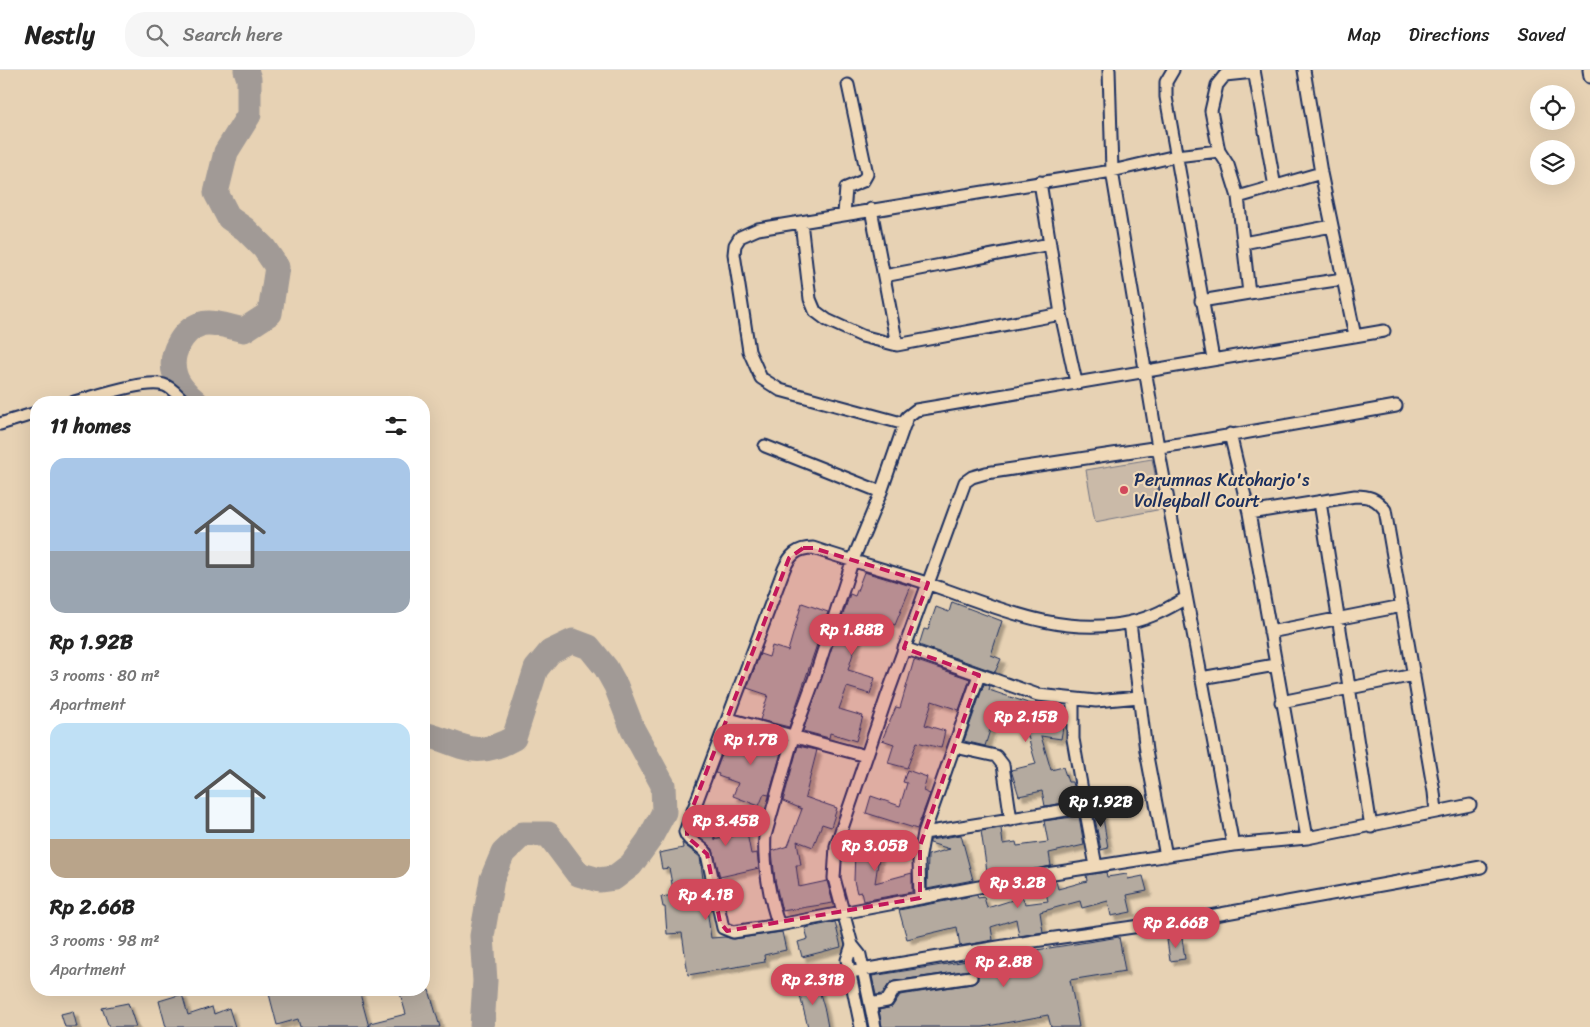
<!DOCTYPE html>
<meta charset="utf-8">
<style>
:root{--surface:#fff;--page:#f6f6f6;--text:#222;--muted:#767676;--line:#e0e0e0;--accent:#d1495b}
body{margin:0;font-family:Sriracha,sans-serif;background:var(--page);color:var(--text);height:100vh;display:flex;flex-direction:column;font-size:19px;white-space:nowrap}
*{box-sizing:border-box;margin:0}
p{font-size:16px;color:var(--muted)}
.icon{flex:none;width:28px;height:28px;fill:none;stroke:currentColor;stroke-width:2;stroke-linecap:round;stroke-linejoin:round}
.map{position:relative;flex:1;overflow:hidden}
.details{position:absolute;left:30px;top:326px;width:400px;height:600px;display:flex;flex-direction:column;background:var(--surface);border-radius:20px;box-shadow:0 5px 20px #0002}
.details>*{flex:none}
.fabs{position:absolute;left:1530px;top:15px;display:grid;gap:10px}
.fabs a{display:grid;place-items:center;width:45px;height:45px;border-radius:50%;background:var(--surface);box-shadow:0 5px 20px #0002;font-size:25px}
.price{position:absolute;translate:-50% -42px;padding:0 11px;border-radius:18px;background:var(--accent);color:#fff;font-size:16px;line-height:32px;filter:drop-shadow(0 1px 2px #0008)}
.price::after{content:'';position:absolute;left:50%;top:30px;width:15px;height:11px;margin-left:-8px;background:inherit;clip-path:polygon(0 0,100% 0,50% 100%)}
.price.active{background:#222;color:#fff}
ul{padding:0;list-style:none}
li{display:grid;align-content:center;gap:10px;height:265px;padding:0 20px}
li span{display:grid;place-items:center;height:155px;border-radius:15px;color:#555}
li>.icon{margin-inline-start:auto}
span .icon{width:90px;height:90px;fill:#fffc;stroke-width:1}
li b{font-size:21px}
h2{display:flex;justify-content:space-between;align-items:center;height:60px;padding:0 20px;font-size:21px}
header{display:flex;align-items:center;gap:30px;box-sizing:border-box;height:70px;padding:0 25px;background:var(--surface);border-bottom:1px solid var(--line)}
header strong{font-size:24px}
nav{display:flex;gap:28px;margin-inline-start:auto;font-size:18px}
.search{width:350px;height:45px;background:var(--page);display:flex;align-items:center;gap:12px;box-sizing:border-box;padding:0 18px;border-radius:20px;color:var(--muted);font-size:19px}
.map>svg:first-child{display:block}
</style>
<header>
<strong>Nestly</strong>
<div class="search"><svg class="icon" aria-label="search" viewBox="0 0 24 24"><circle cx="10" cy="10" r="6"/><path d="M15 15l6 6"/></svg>Search here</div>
<nav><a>Map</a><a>Directions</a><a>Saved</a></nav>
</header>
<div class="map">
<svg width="1590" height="957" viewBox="0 0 1590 957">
<defs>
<filter id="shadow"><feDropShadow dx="4.5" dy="4.5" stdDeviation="1" flood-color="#0004"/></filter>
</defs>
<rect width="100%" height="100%" fill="#e7d2b4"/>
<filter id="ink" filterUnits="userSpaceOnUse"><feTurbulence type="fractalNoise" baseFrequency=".02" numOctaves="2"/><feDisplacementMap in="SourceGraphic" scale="10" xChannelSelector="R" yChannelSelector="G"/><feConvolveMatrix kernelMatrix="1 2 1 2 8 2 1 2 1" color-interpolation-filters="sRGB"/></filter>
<g filter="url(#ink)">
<path fill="#cabaa8" stroke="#727483" d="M1152,389L1162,439L1095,452L1086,400Z"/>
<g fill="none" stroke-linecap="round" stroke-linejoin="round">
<path stroke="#a19a96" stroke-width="25" d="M196,332C188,326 178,315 175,305C168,284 183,260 201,254C212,250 233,258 244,260L270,243L277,197L264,178L245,159L229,148L216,123L226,82L249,45V9L246,0
M424,664C463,674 473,691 514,668L536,599L550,582L573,571L589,577L606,598L616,616L633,660L663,715L664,742L649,770L631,795L614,808L599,810L578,804L548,764H523L503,783L492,809L482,866L485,911L482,957"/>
</g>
<path fill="#b4aa9f" stroke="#1b2f5e" filter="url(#shadow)" d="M864,502L911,516L895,555L868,545L865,555L862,554L848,600L875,608L870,624L847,617L839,639L863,646L856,671L830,663L829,668L803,661L850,524L855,526Z
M952,532L1002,551L991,585L1001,589L995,602L919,575L924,559L928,560L936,537L949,542Z
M802,533L828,542L789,657L760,650L768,625L747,618L760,584L769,587L772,576L788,581Z
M914,590L970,609L959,640L932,631L925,655L945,661L941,678L917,672L907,698L888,693L894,674L882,670L896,637L900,638Z
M984,614L990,616L989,620L1028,633L1066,640L1061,669L1041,666L1051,700L1063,697L1068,712H1072L1076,731L1045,736L1042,721L1019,726L1011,700L1036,694L1027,663L1028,655L995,644L985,676L964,671Z
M742,660L784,672L769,725L764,724L759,736L733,726L738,713L718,706L719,704L715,703L727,672L737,676Z
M798,676L817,680L805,727L837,738L831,757L822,754L813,777L797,771L801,795H796L799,817L827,811L833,833L782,841L775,810L772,781L788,776L802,739L783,731Z
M907,700L927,707L923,721L930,724L917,759L866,743L871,726L900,736L907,713L903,712Z
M1101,736L1108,778L1101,780L1093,738Z
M700,742L721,750L714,770L747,763L751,784L757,783L759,798L720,807L713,779L693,762Z
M1079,746L1084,775L1049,783L1051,796L988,808L981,761L1001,758L1003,774L1016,772L1017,776L1048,772L1044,751Z
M860,763L882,767L875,813L912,803V822L863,831L861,822L857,823L854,811L855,779Z
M961,765L973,810L927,819L928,785L950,779L930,773V770Z
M682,773L700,787L711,868L725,867L734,869L782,862L786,880L764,885L765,892L688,905L682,863L667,864L665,837H663L661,827L674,825L669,798L662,799L659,783L683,778Z
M1106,802L1107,807L1127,804L1128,809L1143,806L1147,821L1127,825L1131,842L1111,846L1108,831L1082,838L1080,831L1040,842L1043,862L1019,866L1016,849L991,857L993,870L960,876L957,857L907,869L899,840L977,825L978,828L984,827L987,838L1022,827L1025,834L1048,831L1043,812L1056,811L1058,819L1087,811L1086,805Z
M835,852L841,877L802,887L798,872L808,869L805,858Z
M1119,867L1125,901L1070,910L1079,957H1051L1048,945L983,957H882L879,940L892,937L900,925L972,914L978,910V905L974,900H970L894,911L889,914L882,924L876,925L872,906Z
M1182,868L1185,889L1170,891L1167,870Z
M817,913L825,941L828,957H808L798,918Z
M268,920H359L369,957H300L298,949L277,955Z
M399,920H429L440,957H370V953L406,944Z
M182,924L188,945L212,937L214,944L229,938L235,957H166L159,931Z
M128,933L136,957H109L102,938Z
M73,941L77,957H65L61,944Z"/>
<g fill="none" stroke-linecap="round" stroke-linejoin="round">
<g stroke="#1b2f5e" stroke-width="15">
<path id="minor" d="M1109,0L1112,101L1158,377L1233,775
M1173,0L1166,12V27L1213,289
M1254,0L1275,117
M1304,0L1321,103L1355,266
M1589,0L1590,7
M1040,112L1061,244L1076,312
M1238,127L1321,103
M871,139L897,275
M844,144L846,118L863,111L867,104L848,15
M801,152L810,229L815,241L827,250L862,266L897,275L1061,244
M1243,173L1332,156
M884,206L1050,174
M1249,223L1343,209
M1201,231L1249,223L1238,127L1228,95L1219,81L1211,41L1217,15L1225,5L1254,2
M74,332C94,327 145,309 164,315C172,317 179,327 185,332
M0,354L36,343
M905,354L780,320L761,308L749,281L734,184L735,175L740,167L758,159L1112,101L1176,86L1219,81
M1230,364L1249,443L1307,768
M765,376L881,422
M1320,432L1371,757
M1186,528C1169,538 1151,548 1131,552C1060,568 994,536 929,514C890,501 851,491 813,478C797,478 790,485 784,499L685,762C688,773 701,774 707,784L723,858L733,862L779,855L1047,804L1233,775L1307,768L1436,742L1434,722L1385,440C1376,428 1369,426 1355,426L1249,443
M1130,552L1146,681L1166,786
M1270,562L1402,536
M904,578L1038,625L1096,631L1139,627
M1201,608L1275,595
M1281,632L1414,605
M729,649L866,686
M955,677L996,686L1003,695L1011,750
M1085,737L1096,796
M1436,742L1470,735
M924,763L979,605
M920,828L919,791L924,763L1085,737L1073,669V630
M779,855C770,832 763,791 765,766L793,667L815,607L852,492L881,422L907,347L916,340L1384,261
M852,875L847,890L861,957
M850,902L1034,871L1204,847L1481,797
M870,934L887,931L895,918L971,907
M875,957L860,885L852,875L834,808L836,776L887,626L965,412L972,407L986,403L1193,372L1396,336"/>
</g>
<use href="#minor" stroke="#f0d9b8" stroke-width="11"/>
</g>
</g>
<path fill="#c2185b" fill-opacity="0.2" stroke="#c2185b" stroke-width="4" stroke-dasharray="10 6" stroke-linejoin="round" d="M803,478H813L928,513L904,578L979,605L920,776V828L727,861L720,852L707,784L687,767V752L789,488Z"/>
<circle fill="#d1495b" stroke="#f0d9b8" stroke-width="2" cx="1124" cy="420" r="5"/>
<g text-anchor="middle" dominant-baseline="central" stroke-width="4.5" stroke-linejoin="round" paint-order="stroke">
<g font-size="18" fill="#1b2f5e" stroke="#f0d9b8" text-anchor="start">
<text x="1134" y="410">Perumnas Kutoharjo's<tspan x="1134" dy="21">Volleyball Court</tspan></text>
</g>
</g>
</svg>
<div class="fabs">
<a><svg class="icon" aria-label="locate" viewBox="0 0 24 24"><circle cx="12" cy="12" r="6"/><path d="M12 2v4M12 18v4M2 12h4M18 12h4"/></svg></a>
<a><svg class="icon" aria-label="layers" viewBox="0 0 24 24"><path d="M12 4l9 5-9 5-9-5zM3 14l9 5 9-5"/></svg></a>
</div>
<b class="price" style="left:852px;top:586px">Rp 1.88B</b>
<b class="price" style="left:1026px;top:673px">Rp 2.15B</b>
<b class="price" style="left:751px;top:696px">Rp 1.7B</b>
<b class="price active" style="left:1101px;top:758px">Rp 1.92B</b>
<b class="price" style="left:726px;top:777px">Rp 3.45B</b>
<b class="price" style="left:875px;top:802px">Rp 3.05B</b>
<b class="price" style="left:1018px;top:839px">Rp 3.2B</b>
<b class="price" style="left:706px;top:851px">Rp 4.1B</b>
<b class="price" style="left:1176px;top:879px">Rp 2.66B</b>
<b class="price" style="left:1004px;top:918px">Rp 2.8B</b>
<b class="price" style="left:813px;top:936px">Rp 2.31B</b>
<section class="details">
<h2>11 homes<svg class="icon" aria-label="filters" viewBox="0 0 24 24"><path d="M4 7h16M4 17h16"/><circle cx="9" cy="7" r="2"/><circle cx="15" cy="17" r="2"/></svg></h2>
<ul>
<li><span style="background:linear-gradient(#a9c7e8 60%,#9aa5b1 0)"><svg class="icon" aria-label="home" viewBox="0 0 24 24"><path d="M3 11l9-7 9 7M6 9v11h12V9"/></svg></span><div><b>Rp 1.92B</b><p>3 rooms · 80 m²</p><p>Apartment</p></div></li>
<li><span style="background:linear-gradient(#bfe0f5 75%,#b9a48a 0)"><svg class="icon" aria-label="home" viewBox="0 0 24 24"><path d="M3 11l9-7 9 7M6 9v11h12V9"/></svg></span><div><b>Rp 2.66B</b><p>3 rooms · 98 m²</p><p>Apartment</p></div></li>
</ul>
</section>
</div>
